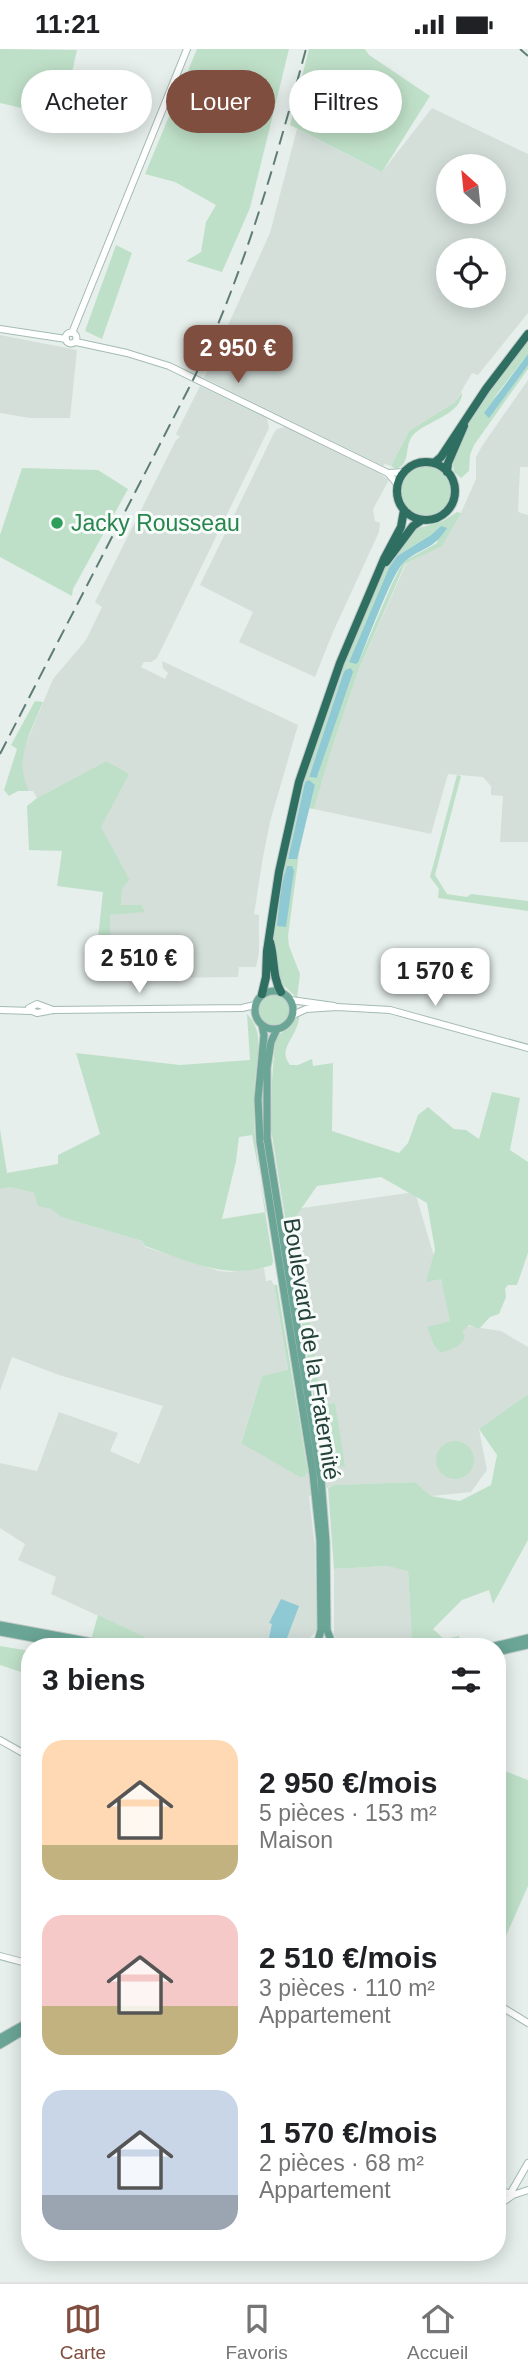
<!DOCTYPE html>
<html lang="fr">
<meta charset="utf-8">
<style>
:root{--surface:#fff;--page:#f2f2f2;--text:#202124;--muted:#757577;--line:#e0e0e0;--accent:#7f4e3f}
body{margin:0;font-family:Arial,sans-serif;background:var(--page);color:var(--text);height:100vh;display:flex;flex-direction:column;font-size:26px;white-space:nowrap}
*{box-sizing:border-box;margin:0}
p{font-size:23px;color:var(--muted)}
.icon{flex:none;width:38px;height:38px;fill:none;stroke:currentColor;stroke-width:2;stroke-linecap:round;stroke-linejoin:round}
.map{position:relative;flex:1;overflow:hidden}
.sheet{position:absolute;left:21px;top:1589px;width:485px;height:623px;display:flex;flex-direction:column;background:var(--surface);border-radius:28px;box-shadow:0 4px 18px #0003}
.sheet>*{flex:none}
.guide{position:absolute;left:21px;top:21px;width:486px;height:63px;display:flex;gap:14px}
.needle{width:46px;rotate:333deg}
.controls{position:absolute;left:436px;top:105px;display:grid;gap:14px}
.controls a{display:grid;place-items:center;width:70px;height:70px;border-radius:50%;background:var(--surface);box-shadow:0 4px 18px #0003;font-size:35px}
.price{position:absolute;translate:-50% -60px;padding:0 16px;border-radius:14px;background:#fff;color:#222;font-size:23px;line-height:46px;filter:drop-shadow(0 2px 4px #0008)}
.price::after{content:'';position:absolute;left:50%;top:42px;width:21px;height:16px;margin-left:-10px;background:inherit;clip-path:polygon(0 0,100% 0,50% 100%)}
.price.selected{background:var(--accent);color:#fff}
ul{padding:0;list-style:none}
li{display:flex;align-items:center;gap:21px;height:175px;padding:0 21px}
li span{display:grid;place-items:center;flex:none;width:196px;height:140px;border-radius:21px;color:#555}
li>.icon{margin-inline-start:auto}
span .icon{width:84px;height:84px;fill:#fffc;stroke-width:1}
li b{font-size:30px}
h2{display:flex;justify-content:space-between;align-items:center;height:84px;padding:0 21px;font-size:30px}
.pill{padding:0 24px;border-radius:32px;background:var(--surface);box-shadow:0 4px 18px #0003;font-size:24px;line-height:63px}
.pill.selected{background:var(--accent);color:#fff}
.status{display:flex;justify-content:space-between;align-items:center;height:49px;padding:0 35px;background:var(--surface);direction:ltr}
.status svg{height:19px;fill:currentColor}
.tabs{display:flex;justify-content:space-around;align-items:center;height:98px;border-top:2px solid var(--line);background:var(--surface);font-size:19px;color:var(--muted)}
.tabs a{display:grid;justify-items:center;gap:4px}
.tabs .selected{color:var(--accent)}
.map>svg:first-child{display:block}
</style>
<div class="status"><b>11:21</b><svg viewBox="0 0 49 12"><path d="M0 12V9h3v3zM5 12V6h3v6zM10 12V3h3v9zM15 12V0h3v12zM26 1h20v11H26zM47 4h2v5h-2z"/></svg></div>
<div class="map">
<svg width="528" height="2233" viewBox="0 0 528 2233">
<rect width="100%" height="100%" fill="#e6efeb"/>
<path fill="#d4dfda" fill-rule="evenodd" d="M432,59L528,105V264L478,326L472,324L455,353L409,382L391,417L385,415L383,417L204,329L270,184L297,80L382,123ZM448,117H494V163H448ZM448,201H494V247H448Z
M0,286L77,301L70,369H30L0,364Z
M528,331V418H520L518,463L528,466V793H500L503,747L491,746V737L483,728L448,725L431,785L314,760L331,702L359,620L406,515L442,496L459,468L476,430V408L482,397Z
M200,337L264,368L267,370L269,379L157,609L151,613H144L141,618L165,630L168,624L163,619L162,612L298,676L270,773L263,808L254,865L259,866V903L256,918H239L238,928L162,929V899L110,898V866L144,862L121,856L122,840L130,831L100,777L106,712L37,749L33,742H29L22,728L23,702L53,630L86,591L102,558L95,553L176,391L180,388L176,385Z
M285,378L379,424L389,431L373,460L375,472L380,474L379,483L333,583L315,628L239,593L253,563L200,536L274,384L277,380Z
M10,1138L34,1144L61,1168L142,1192L145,1198L219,1222L229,1223L264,1219L266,1232L271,1231L274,1236L288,1322L262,1327L241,1393L306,1426L308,1423L325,1419L288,1161L415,1143L454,1275L501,1282L528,1298V1345L479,1380L487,1421L471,1443L431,1447L415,1433L334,1436L309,1447L315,1498L317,1581L310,1589L293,1598H281L272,1593L270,1598L164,1597L51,1545L56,1528L18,1511L25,1495L0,1479V1414L37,1422L59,1363L118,1384L110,1402L139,1415L163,1357L59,1326L12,1308L0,1342V1140Z
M387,1517L408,1521L412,1594L350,1598L334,1587V1520Z"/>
<path fill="#bfe0c8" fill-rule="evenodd" d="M0,0L77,1L68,41L59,40L52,66L0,54Z
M197,0H289L250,159L222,223L186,212L201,203L206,173L216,156L175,133L145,125Z
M309,0H365L369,6L430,47L382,123L290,76Z
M116,196L132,204L102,290L85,282Z
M528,290V305L493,350L528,316V320L474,396L470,406L469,422L461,429L454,423L453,415L451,414L471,366Z
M462,343C463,364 428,372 415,384C402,396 413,414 396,420L391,417L409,382L455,353Z
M401 442a25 25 0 1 1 50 0a25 25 0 1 1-50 0Z
M22,419L98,421L128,440L73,540L72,547L0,508V486Z
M457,463L461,464L459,468L442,497L405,515L359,620L331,702L314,760L309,759L299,804L288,887L289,897L300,925L297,949L280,933L273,884L280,833L302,737L331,645L387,513L416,480L443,472ZM441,477L437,494L403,513L391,537L359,612L349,613L389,520L397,507L431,486ZM352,620L318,725L317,729L309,728L343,625L345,621ZM305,732L315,736L297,809L288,810Z
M35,652L43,653C31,683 13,711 29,742H18L9,747L4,741L17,700L11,696Z
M106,712L129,725L101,778L130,831L122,840L121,856H141L145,863L110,866V898H97L103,843L57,837L62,802L29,801L27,757L37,749Z
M457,726L461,727L435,826L447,845L467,848L471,845L528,852V862L438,849L439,840L430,828Z
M259 961a15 15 0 1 1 30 0a15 15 0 1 1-30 0Z
M300,964C299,970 298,977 295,982C289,995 280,1003 290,1016H298L312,1010L313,1017L333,1014L332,1082L399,1104L408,1094L418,1066L428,1058L454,1080L466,1081L479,1090L492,1043L520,1049L510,1101L528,1113V1204L517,1236H508L505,1240L506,1248L499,1265L490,1268L479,1280L469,1276L462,1283L465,1287C462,1298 451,1300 441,1304L434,1296L427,1278L450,1272L441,1230L426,1233L435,1201L427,1154L381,1128L317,1137L294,1170L322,1356L335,1354L345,1417L325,1420L271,1080L272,1031L275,992L280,985L290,978Z
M247,965C265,983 257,1007 255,1031C250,1091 264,1152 273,1212L272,1216C226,1232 188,1212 145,1197L142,1192L61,1168L51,1160L38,1157L34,1144L10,1138L0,1140V1080L7,1124L58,1115V1106L100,1085L76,1004L180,1016L250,1011ZM252,1086L266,1163L222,1170L236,1112L239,1088Z
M274,1236H277L308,1423L304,1428H300L241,1394L262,1327L288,1321Z
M528,1345V1491L493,1555L489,1541L462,1551L433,1580L444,1590L459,1587L461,1594L480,1590L485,1593L442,1598H379L412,1594L408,1522L387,1517L334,1520L328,1439L334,1436L415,1433L431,1447L460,1452L491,1436L497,1406L479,1380Z
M436 1411a19 19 0 1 1 38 0a19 19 0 1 1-38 0Z
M98,1566L164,1597L169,1598H89Z
M0,1597L30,1602V1626L0,1616Z
M497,1719L528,1731V1837L497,1907Z"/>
<path fill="#8ec9d4" d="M528,305V316L489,369L484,364Z
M441,477L447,479C432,502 422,498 404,513C392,524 367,593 359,612L356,615L349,613L389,519L397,507L431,486Z
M351,619L353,623L318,725L317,729L309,728L343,625L345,621Z
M309,731L315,736L297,810H288L305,733Z
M287,817H292L294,822L286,878L277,877L281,838Z
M281,1550L299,1557L284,1597L269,1589L272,1575L269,1574Z"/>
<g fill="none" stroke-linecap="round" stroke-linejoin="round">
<g stroke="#a4bbb3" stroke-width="8">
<path id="secondary" d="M0,280L66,290
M65.5 289a5.5 5.5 0 1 1 11 0a5.5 5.5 0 1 1-11 0Z
M72,284L187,0
M76,293L127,304L169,317L388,424L398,436
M388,424L404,423
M291,951L334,957
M32,958V962L37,964L53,961L242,959L255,956
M29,959L37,955L53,961
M0,961L32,962
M293,966L306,960L337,958L390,961L528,999
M0,1691L30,1708
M0,1907L30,1915
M497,1955L528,1974
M497,2141L511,2145
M510,2145L528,2114
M506,2151L513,2146L528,2141"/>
</g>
<g stroke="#c2cac8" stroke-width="9">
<path id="primary" d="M255 961a19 19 0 1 1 38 0a19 19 0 1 1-38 0Z
M262,976L264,986L258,1050L260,1093L313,1425L320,1491L321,1581L318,1592L313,1597
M277,980L271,993L267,1019V1089L321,1430L326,1493L327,1581L333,1597
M0,1576L119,1598
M0,1583L81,1598
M490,1598L528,1589
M497,1603L528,1596
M0,1989L30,1972
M0,1996L30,1978"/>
</g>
<g stroke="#c2cac8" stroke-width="10">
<path id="highway" d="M397 442a29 29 0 1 1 58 0a29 29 0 1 1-58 0Z
M434,414L441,408L486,340L528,285
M447,423L448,414L464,377
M386,513L413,477L422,471
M270,893C275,910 272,927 281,943
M262,945L266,928L267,902L279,823L299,733L340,614L384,510L401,478L404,461"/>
</g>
<use href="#secondary" stroke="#fff" stroke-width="6"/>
<use href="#primary" stroke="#6aa596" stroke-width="7"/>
<use href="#highway" stroke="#2f6f62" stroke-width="8"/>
<path stroke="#5f7d75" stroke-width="2" stroke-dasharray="14 7" stroke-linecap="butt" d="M520,0L528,7
M0,705L192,333C244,226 275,114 306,0"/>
</g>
<circle fill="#2e9e5b" stroke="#f7fbf9" stroke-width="2.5" cx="57" cy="474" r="7"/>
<g text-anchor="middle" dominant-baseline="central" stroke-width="6" stroke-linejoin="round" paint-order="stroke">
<g font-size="23" fill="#27864d" stroke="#f7fbf9" text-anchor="start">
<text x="71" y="474">Jacky Rousseau</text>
</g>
<g font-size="23" fill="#24423a" stroke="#f7fbf9">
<text transform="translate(312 1300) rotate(81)">Boulevard de la Fraternité</text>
</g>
</g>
</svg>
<div class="controls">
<a><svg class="needle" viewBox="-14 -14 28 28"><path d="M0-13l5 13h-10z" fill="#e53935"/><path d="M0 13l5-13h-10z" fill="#757577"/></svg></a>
<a><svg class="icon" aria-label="locate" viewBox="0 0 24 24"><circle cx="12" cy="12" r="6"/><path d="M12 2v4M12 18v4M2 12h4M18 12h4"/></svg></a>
</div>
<b class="price selected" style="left:238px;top:336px">2 950 €</b>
<b class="price" style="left:139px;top:946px">2 510 €</b>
<b class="price" style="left:435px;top:959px">1 570 €</b>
<div class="guide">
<a class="pill">Acheter</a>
<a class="pill selected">Louer</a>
<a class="pill">Filtres</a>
</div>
<section class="sheet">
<h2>3 biens<svg class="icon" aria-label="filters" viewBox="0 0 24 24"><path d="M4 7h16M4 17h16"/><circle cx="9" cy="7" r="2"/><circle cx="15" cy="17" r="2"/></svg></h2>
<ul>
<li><span style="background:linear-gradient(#ffd9b3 75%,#c2b280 0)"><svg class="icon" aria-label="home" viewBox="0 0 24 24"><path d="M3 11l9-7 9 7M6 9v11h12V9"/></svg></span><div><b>2 950 €/mois</b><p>5 pièces · 153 m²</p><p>Maison</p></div></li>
<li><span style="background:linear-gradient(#f6c9c9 65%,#c2b280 0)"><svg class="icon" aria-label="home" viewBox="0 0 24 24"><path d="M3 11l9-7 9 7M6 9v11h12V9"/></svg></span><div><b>2 510 €/mois</b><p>3 pièces · 110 m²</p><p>Appartement</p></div></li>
<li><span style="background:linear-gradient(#c9d6e8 75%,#9aa5b1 0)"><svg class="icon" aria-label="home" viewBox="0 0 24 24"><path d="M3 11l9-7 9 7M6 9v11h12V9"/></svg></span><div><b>1 570 €/mois</b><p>2 pièces · 68 m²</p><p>Appartement</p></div></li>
</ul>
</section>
</div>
<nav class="tabs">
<a class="selected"><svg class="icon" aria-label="map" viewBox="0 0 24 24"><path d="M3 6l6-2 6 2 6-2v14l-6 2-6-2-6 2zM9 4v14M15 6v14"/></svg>Carte</a>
<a><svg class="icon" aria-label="saved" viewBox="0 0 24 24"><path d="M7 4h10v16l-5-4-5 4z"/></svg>Favoris</a>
<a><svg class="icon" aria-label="home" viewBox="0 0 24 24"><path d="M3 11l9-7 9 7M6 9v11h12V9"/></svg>Accueil</a>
</nav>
